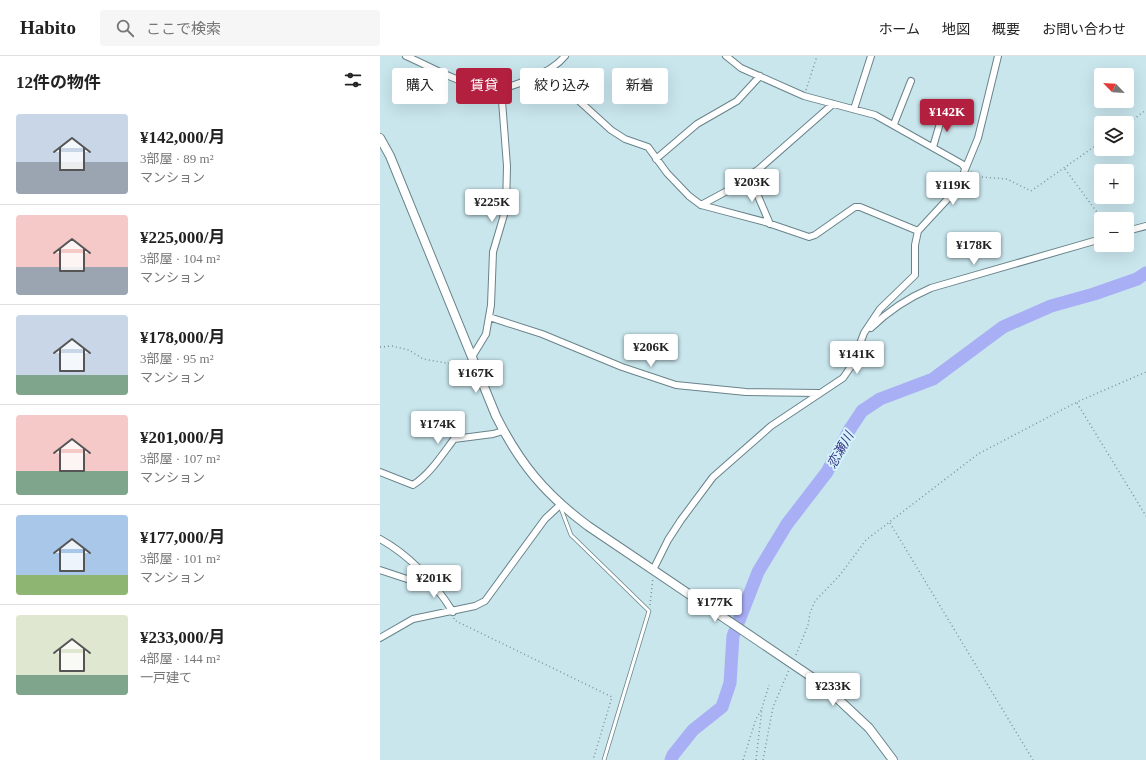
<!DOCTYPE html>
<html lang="ja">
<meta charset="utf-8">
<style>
:root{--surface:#fff;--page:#f6f6f6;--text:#222;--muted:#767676;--line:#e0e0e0;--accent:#b21f3f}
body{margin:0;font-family:"Times New Roman","Noto Sans JP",serif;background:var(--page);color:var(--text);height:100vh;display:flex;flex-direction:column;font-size:15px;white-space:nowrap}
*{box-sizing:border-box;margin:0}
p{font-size:13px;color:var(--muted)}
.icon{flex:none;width:22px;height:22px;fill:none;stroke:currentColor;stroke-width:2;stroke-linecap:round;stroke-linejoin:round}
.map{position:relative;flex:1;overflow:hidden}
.sheet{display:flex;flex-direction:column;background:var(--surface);width:380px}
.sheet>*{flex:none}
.top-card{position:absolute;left:12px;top:12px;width:380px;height:36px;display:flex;gap:8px}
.needle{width:26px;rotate:295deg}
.buttons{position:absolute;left:714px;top:12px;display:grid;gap:8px}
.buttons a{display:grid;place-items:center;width:40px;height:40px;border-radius:4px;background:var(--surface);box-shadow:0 4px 16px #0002;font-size:20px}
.price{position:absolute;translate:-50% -34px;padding:0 9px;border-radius:4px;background:#fff;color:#222;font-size:13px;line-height:26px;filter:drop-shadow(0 1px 2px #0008)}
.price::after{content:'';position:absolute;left:50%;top:24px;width:12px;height:9px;margin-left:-6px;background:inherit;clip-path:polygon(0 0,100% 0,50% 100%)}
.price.selected{background:var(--accent);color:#fff}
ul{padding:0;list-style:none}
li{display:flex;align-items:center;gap:12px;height:100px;padding:0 16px}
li+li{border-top:1px solid var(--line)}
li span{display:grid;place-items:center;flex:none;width:112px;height:80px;border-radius:4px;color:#555}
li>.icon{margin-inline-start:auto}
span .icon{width:48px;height:48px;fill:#fffc;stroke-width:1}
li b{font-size:17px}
h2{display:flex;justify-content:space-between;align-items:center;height:48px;padding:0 16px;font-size:17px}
.pill{padding:0 14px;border-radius:4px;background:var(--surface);box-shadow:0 4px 16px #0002;font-size:14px;line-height:36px}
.pill.selected{background:var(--accent);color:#fff}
header{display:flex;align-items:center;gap:24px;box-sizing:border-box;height:56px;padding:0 20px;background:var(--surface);border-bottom:1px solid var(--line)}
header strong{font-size:19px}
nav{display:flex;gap:22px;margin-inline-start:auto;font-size:14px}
.search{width:280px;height:36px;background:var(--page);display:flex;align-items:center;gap:10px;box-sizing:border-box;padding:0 14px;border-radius:4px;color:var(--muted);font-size:15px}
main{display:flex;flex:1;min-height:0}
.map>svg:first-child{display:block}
</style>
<header>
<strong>Habito</strong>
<div class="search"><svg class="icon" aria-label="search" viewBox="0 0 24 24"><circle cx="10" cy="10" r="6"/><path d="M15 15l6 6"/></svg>ここで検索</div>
<nav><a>ホーム</a><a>地図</a><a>概要</a><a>お問い合わせ</a></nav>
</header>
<main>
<section class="sheet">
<h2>12件の物件<svg class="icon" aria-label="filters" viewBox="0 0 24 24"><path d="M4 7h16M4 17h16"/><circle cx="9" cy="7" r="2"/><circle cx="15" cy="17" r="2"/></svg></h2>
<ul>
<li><span style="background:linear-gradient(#c9d6e8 60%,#9aa5b1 0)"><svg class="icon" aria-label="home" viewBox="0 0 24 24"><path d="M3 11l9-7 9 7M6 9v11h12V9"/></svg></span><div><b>¥142,000/月</b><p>3部屋 · 89 m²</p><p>マンション</p></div></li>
<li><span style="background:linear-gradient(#f6c9c9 65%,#9aa5b1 0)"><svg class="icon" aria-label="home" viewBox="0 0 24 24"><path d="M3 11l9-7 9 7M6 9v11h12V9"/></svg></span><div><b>¥225,000/月</b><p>3部屋 · 104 m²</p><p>マンション</p></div></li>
<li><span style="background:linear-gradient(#c9d6e8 75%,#7fa58c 0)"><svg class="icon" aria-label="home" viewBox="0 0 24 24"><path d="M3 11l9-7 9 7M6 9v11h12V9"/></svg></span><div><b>¥178,000/月</b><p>3部屋 · 95 m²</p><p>マンション</p></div></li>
<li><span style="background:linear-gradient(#f6c9c9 70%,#7fa58c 0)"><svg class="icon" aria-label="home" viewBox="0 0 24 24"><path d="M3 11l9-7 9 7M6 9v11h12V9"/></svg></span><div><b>¥201,000/月</b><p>3部屋 · 107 m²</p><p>マンション</p></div></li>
<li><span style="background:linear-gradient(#a9c7e8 75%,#8fb573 0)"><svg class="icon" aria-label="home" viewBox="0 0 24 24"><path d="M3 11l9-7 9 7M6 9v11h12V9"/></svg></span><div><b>¥177,000/月</b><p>3部屋 · 101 m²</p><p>マンション</p></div></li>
<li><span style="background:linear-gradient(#dfe7d0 75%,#7fa58c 0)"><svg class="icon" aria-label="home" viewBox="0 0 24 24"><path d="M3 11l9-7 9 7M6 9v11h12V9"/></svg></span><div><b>¥233,000/月</b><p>4部屋 · 144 m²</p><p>一戸建て</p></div></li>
</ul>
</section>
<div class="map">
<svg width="766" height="704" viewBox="0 0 766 704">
<rect width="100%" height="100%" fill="#c9e6ed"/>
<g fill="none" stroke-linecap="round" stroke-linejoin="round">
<path stroke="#a8aff5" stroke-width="13" d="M291,704L293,699L313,674L342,651L350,627L353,580L378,516L407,468L447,416L470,373L482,355L500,343L553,323L623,271L671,250L714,238L757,223L766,217"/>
<g stroke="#69838a" stroke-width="4.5">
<path id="service" d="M180,450L191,479L269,555L224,704"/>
</g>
<g stroke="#69838a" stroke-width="8">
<path id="minor" d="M26,0C54,12 92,36 123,32C134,30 143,26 152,22C164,17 177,10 185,0
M346,0L361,12L424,40L495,59L582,108L585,112
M164,16L197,43L231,74L245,83L268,91L287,117L309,140L321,149L385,166L429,181L435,179L475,151H480L538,175
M474,53L491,0
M514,68L531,25
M553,91L563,57
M276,103L317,68L357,45L380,20
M369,119L390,168
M321,149L347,135L379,113L453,48
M747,175L766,170
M109,261L162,278L242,311L296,329L366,336L439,337
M491,272C508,255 528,242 551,232L721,183
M92,301L106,278L111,249L113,196L126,152L127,110L121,32
M0,416L33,429C50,418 62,399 74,383L113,378L123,375
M0,483C31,500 54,526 73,556
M0,514L27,523L47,522
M273,514L288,484L301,464L333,421L391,370L463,322L472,309L484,277L500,253L535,219V189L538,175L575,135L582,121L598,82L618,0
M0,582L33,563L95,550L105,545L165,463L180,449"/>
</g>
<g stroke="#69838a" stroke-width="10">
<path id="tertiary" d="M0,82L10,100L116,360C140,408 165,438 208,470L442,628L489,672L513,704"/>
</g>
<path stroke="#7e9398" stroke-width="1.5" stroke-dasharray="1 3" stroke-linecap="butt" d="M426,34L437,0
M747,68L766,54
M685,113L722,163
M591,116L602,121L627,123L651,135L721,86
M0,291L12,290L29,294L43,303L89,311
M697,347L766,460
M510,467L653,704
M270,549L273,521
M74,562V564L232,641L213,704
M416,599L428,569L430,557L435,545L460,519L486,484L598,398L697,346L766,316
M363,704L376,663L381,654
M376,704L382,652L389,629
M383,704L393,651L409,614"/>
<use href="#service" stroke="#fff" stroke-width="3"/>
<use href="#minor" stroke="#fff" stroke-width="6"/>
<use href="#tertiary" stroke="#fff" stroke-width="8"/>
</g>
<g text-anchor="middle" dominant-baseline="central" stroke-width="4" stroke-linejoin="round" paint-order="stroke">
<g font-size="13" font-style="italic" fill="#333080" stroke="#d6f3fb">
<text transform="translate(460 394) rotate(-60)">恋瀬川</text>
</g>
</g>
</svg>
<div class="buttons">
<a><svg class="needle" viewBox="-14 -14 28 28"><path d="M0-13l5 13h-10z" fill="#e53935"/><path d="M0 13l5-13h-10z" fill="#767676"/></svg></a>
<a><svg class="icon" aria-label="layers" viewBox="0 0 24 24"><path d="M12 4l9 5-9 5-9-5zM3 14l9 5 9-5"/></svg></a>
<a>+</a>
<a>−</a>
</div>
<b class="price selected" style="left:567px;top:77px">¥142K</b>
<b class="price" style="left:372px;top:147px">¥203K</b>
<b class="price" style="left:573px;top:150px">¥119K</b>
<b class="price" style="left:112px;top:167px">¥225K</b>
<b class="price" style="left:594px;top:210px">¥178K</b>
<b class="price" style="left:271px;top:312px">¥206K</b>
<b class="price" style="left:477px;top:319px">¥141K</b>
<b class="price" style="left:96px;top:338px">¥167K</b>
<b class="price" style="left:58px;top:389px">¥174K</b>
<b class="price" style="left:54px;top:543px">¥201K</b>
<b class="price" style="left:335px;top:567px">¥177K</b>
<b class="price" style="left:453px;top:651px">¥233K</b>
<div class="top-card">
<a class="pill">購入</a>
<a class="pill selected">賃貸</a>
<a class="pill">絞り込み</a>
<a class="pill">新着</a>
</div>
</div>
</main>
